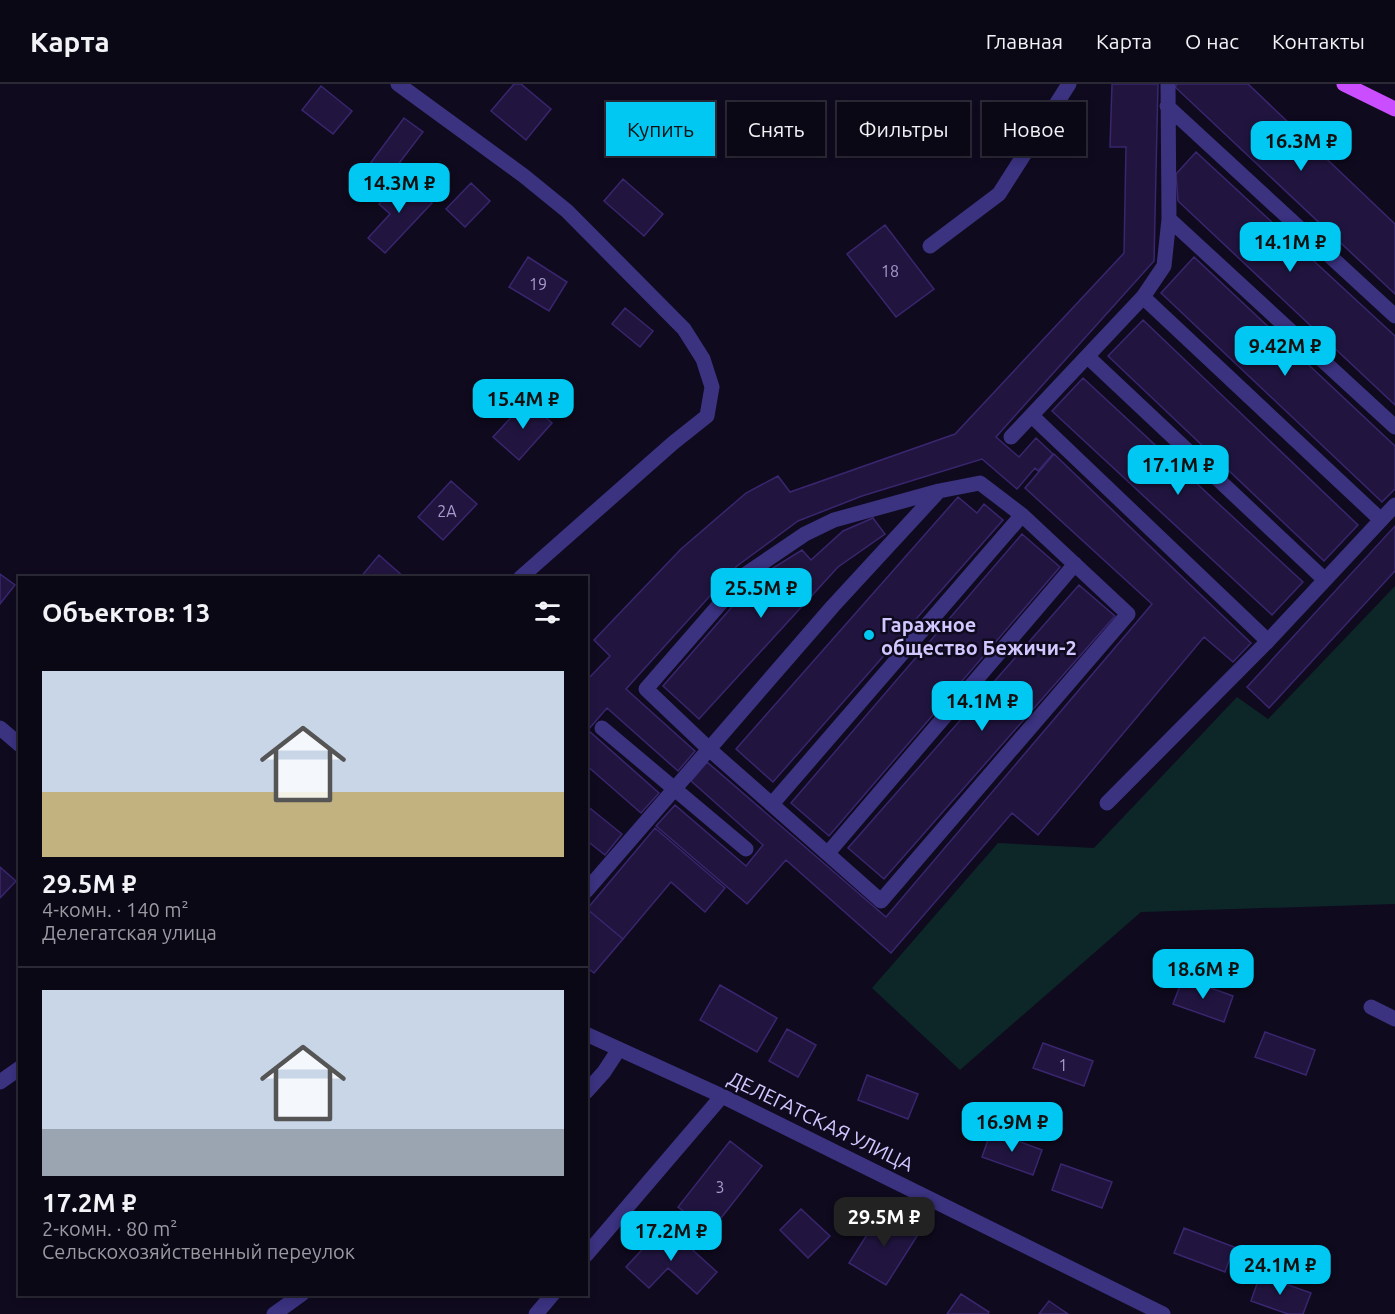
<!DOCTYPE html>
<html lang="ru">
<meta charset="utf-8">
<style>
:root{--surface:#0b0816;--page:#191623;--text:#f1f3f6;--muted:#9a9aa1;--line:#2b2935;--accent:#00c8f2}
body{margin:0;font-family:Ubuntu,sans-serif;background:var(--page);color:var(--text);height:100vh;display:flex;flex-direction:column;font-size:22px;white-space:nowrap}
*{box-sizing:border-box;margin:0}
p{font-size:20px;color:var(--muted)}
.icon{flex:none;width:33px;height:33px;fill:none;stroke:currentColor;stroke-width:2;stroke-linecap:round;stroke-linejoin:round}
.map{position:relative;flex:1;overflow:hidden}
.drawer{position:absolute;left:18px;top:492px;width:570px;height:720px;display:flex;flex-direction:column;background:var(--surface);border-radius:0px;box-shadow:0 3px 9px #0003,0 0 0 2px var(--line)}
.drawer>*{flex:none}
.top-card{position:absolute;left:606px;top:18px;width:570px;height:54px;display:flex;gap:12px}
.price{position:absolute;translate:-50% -51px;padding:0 14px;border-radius:12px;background:var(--accent);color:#111;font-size:20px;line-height:39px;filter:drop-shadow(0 2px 3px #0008)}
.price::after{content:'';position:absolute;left:50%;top:36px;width:18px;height:14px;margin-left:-9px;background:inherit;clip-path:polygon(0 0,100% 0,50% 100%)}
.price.selected{background:#222;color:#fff}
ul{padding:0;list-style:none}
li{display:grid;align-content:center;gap:12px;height:318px;padding:0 24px}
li+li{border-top:2px solid var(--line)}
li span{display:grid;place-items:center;height:186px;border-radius:0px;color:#555}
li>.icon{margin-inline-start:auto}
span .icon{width:108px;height:108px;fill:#fffc;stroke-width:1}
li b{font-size:26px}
h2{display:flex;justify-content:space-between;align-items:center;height:72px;padding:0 24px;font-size:26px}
.chip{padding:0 21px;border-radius:0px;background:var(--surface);box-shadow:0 3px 9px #0003,0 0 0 2px var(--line);font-size:21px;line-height:54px}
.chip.selected{background:var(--accent);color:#111}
header{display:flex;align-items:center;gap:36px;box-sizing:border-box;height:84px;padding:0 30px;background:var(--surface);border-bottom:2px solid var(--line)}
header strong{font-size:28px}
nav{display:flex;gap:33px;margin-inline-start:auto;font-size:21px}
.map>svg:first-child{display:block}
</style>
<header>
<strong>Карта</strong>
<nav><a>Главная</a><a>Карта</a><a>О нас</a><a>Контакты</a></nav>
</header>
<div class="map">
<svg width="1395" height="1230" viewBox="0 0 1395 1230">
<rect width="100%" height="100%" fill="#0f0a1e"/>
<path fill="#0d2728" d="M1395,502V820L1141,828L960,986L872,904L998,759L1094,764L1237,613L1268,635Z"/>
<path fill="#211540" stroke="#39266e" stroke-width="1.5" d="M514,0H521L551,25L526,56L491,27Z
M1112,0H1158L1154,177L996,353L1019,373L1036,354L1053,370L1038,387L1035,384L1017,405L982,375L862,412L798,437L737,482L626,605L695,667L678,687L607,624L588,646L659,709L641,729L586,681V597L610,572L594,556L681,465L746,409L778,392L790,408L955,350L1124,169L1126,63H1110Z
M1177,0H1248L1395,140V210L1175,3Z
M321,2L352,27L333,50L302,26Z
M404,34L423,48L384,99L366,85Z
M1196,68L1395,252V321L1178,117L1176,90Z
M404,93L432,119L385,169L368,154L390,130L379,120Z
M623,95L663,130L644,152L604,117Z
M471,99L490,117L465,143L446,125Z
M885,141L934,205L896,233L847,170Z
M528,173L567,198L549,227L509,203Z
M1194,173L1395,362V405L1382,418L1161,209Z
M625,224L653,247L640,263L612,240Z
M1143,236L1358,441L1324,477L1108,272Z
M1083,294L1303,498L1272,531L1052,327Z
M527,316L552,339L519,376L493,353Z
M1054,370L1251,559L1233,578L1204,553L1038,751L1012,729L891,869L786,776L747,820L656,742L675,721L746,782L763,761L691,697L707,678L886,833L1152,520L1025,404Z
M451,397L477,420L443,456L418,433Z
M958,413L977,429L984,420L1003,436L773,698L736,665Z
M873,434L885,450L838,483L699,635L663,602L757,494L802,466L811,476L843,447Z
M1395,442V487L1269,624L1247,603Z
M1022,450L1060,483L829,752L791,719Z
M379,471L405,494H360Z
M0,490L15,501L0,520Z
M1079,501L1115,532L884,795L848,764Z
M586,721L622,750L605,771L586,756Z
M655,744L725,804L705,828L671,798L623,855L587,825Z
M0,783L16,797L0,814Z
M587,825L623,855L594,889L586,883Z
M1183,894L1233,912L1224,938L1173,920Z
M720,901L777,934L757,968L700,936Z
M787,945L816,961L798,993L769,977Z
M1265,948L1315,966L1306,991L1255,973Z
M1043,959L1093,977L1084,1002L1033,984Z
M867,991L918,1010L908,1035L858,1016Z
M991,1047L1042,1066L1033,1091L982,1073Z
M730,1057L762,1082L710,1148L678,1123Z
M1061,1080L1112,1098L1102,1124L1052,1106Z
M801,1125L830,1152L808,1174L780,1146Z
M882,1127L919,1149L886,1201L849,1179Z
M665,1141L717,1188L697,1210L668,1184L649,1204L626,1183Z
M1184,1144L1234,1163L1225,1188L1174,1169Z
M1260,1191L1311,1209L1303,1230H1288L1251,1217Z
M961,1210L989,1228L988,1230H947Z
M1049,1217L1068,1230H1039Z"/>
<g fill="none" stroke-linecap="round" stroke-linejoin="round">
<path stroke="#3b3280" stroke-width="15" d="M398,0L524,92L567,127L684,245L703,275L712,303L707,332L673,359L520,494
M1168,0L1169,135L1395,343
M1167,22L1395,232
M930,162L999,110L1069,0
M1143,213L1381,436
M1088,273L1325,496
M1032,332L1268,557
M1011,353L1143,213L1164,182L1169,135
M0,644L20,661
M602,644L746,765
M1107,719L1268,557L1395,421
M772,720L1022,431
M828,769L1075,480
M586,807L833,522L939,407L980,399L1022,431L1128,530L881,817L709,665L646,605L746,490L805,450L834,436L939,407
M1371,923L1395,935
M586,950L722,1012L1163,1230
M0,998L20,984
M586,1008L604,988L619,965
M586,1171L722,1012
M274,1230L302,1210
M536,1230L553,1210"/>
<path stroke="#ca4eff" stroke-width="15" d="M1344,0L1395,25"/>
</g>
<circle fill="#00c8f2" stroke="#0f0a1e" stroke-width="2" cx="869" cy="551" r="6"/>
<g text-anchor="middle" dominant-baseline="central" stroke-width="5" stroke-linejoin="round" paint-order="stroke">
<g font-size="16" fill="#a69acf">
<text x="890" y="187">18</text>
<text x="538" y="200">19</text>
<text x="447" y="427">2А</text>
<text x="1063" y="981">1</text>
<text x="720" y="1103">3</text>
</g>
<g font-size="20" font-weight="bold" fill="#d2c7ff" stroke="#0f0a1e" text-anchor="start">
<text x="881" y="540">Гаражное<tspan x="881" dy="23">общество Бежичи-2</tspan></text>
</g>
<g font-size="20" fill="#d2c7ff" stroke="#0f0a1e">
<text transform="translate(821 1037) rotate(26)">ДЕЛЕГАТСКАЯ УЛИЦА</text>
</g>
</g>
</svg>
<b class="price" style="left:1301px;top:88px">16.3M ₽</b>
<b class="price" style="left:399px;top:130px">14.3M ₽</b>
<b class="price" style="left:1290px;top:189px">14.1M ₽</b>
<b class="price" style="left:1285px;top:293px">9.42M ₽</b>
<b class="price" style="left:523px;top:346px">15.4M ₽</b>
<b class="price" style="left:1178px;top:412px">17.1M ₽</b>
<b class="price" style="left:761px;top:535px">25.5M ₽</b>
<b class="price" style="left:982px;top:648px">14.1M ₽</b>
<b class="price" style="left:1203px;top:916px">18.6M ₽</b>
<b class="price" style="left:1012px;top:1069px">16.9M ₽</b>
<b class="price selected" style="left:884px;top:1164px">29.5M ₽</b>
<b class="price" style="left:671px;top:1178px">17.2M ₽</b>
<b class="price" style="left:1280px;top:1212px">24.1M ₽</b>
<div class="top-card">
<a class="chip selected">Купить</a>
<a class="chip">Снять</a>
<a class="chip">Фильтры</a>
<a class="chip">Новое</a>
</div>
<section class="drawer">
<h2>Объектов: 13<svg class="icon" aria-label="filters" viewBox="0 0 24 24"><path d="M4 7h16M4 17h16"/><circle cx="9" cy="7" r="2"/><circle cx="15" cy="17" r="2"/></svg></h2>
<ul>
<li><span style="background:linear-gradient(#c9d6e8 65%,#c2b280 0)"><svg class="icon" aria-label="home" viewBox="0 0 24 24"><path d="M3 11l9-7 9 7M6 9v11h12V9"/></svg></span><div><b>29.5M ₽</b><p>4-комн. · 140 m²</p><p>Делегатская улица</p></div></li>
<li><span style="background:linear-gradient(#c9d6e8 75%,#9aa5b1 0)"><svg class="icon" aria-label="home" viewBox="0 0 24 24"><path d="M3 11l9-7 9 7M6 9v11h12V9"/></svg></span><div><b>17.2M ₽</b><p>2-комн. · 80 m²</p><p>Сельскохозяйственный переулок</p></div></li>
</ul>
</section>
</div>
